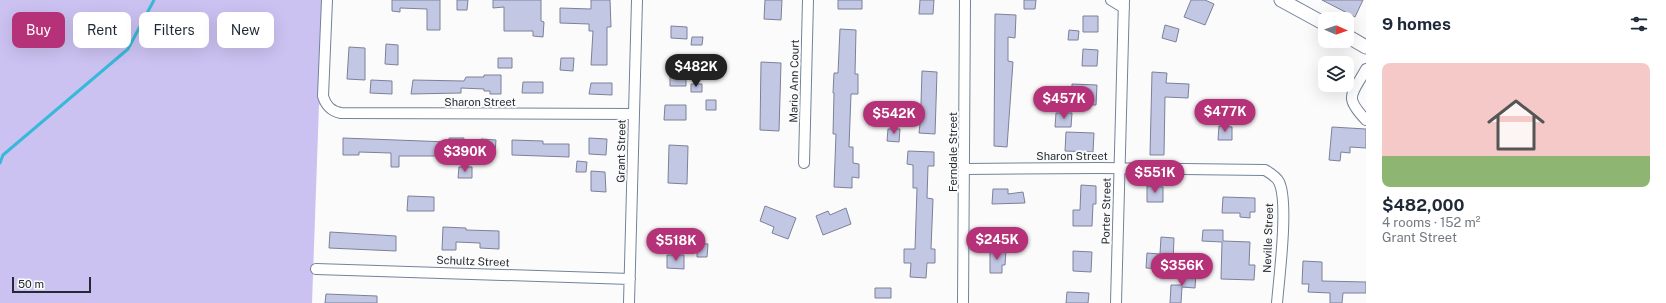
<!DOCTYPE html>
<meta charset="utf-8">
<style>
:root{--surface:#fff;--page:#f6f6f7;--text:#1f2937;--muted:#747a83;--line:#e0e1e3;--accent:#b63278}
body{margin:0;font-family:"Public Sans",sans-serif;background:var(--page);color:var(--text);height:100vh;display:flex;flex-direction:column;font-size:15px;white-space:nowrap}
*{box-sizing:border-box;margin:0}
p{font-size:13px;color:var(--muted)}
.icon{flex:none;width:22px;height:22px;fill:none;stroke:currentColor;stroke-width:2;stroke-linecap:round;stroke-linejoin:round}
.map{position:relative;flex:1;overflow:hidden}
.details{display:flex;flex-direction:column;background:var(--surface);width:300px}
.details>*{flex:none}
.top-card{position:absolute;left:12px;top:12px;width:380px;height:36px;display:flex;gap:8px}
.needle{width:26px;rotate:92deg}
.tools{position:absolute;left:1318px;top:12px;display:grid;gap:8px}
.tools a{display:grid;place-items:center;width:36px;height:36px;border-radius:8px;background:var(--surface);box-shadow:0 4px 16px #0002;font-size:20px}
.scale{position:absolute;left:12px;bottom:10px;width:79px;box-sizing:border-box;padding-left:4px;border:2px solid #242a33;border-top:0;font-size:11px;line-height:14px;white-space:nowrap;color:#242a33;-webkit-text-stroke:3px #fbfbfb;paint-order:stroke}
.price{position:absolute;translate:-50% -34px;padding:0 9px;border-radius:14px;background:var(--accent);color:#fff;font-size:13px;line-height:26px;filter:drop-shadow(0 1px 2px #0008)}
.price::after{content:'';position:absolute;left:50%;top:24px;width:12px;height:9px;margin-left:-6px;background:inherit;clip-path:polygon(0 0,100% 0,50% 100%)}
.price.current{background:#222;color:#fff}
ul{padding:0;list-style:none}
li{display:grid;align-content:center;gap:8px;height:212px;padding:0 16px}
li+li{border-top:1px solid var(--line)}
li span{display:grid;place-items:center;height:124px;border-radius:8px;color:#555}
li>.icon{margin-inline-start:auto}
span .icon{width:72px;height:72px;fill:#fffc;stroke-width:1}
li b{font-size:17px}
h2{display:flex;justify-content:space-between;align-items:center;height:48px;padding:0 16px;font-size:17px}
.chip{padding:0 14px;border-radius:8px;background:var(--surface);box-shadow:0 4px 16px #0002;font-size:14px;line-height:36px}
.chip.current{background:var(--accent);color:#fff}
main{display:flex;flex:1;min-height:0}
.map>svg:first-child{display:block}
</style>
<main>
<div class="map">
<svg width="1366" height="303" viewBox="0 0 1366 303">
<rect width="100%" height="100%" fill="#fbfbfb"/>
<path fill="#ccc2f2" d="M0,0H325L323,103L319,105L312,303H0Z"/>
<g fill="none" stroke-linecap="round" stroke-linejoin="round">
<path stroke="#38b9d9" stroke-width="3" d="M0,163L3,155L128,49L154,0"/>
</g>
<path fill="#c2c8e3" stroke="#7c819a" d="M392,0H440V30H427V9L400,8V12L392,11Z
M457,0H468L467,10H457Z
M493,0H541V21L544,22L543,37L533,36V31H504V7L493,8Z
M591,0H610L611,27H607V65H591L593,31H589V24L560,23V8L591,9Z
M765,0H782L781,20L764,19Z
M838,0H862V9H838Z
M920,0H934L933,14H919Z
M1024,0H1036L1035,9H1024Z
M1191,0H1205L1214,4L1205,25L1184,17Z
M1322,0H1363L1355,17Z
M995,14L1016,15L1015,38L1008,37V61L1013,62L1007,147L994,146Z
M1083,16H1098V32H1083Z
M1165,25L1179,29L1176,42L1162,38Z
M671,26L687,27V39L671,38Z
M840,29L856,30L855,74H858V94H851L849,147H853V163L859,164V178L852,177V188L834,187L836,134H833L834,93H833L834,73H838Z
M1069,30L1079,31L1078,40H1068Z
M692,37H703L702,45H691Z
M386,44L398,45V65L385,64Z
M349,47L365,48V80L347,79Z
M1083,49L1098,50L1097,66H1082Z
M498,58H512V68H498Z
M561,58H574L573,71L560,70Z
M761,62L781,63L779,131L760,130Z
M922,71L937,72L935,134L919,133L920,124H912V111H919L921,104Z
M1152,72L1167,73L1166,83L1189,84L1188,98L1165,97L1164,155H1150Z
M670,73H686V86H670Z
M484,75H501V94H490V91H484V89L461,88V93L411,94L413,80L464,81L466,77H484Z
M371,80L392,81V94L370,93Z
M523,82H543V93H522Z
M591,83H612V95L589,94Z
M691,84H702V92H691Z
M1072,84L1097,85L1096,105L1072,104Z
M706,100H716V110H706Z
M665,105H686V120H664Z
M1056,113H1072L1071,127H1055Z
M1219,126L1232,127V140H1218Z
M1332,127L1366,129V148L1350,147V153L1341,152L1340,161L1329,160Z
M888,129H900L899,142L887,141Z
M1066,132L1094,133L1093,152L1065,151Z
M343,138L449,142V138H464L463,156H399V167H391V153L359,152V155H343Z
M589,138L607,139L606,155L589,154Z
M481,139L496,140L495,153H481Z
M512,140L543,141V144H569V157L512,155Z
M669,145L688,146L687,184L668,183Z
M908,151L934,152V166H928L927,198L933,199L931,249H935V263H927L926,278L910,277L911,263H904V249H915L917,188H913V165L907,164Z
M577,161L587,162L586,172H576Z
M459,167H472V178H458Z
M591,171L605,172L606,192L591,191Z
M1081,185L1096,186V204H1093L1092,226H1073V210H1080Z
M1147,186L1163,187V202H1147Z
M993,189H1008V194L1023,192L1025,203L992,204Z
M408,196L434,197V211H407Z
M1223,197L1255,198V212H1250V218L1240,217V213H1222Z
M765,206L796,218L788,239L772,233L774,227L760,221Z
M846,208L851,224L823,235L816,216L828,211L830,215Z
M443,227L466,228V230L499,231V249L480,248V243L456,242V250H442Z
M1203,230H1223V241L1250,242L1249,265H1255L1254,280L1221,279L1222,242L1202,241Z
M330,232L396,236V251L329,248Z
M1161,237L1174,238L1173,263L1163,262V269L1146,268L1147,253L1160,254Z
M697,243L708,244L707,257H697Z
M990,250L1006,251L1005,265H1002V273H990Z
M1073,251L1092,252L1091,272L1073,271Z
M667,255H684V269L667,268Z
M1303,261L1322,262V281L1366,282V293H1343L1342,303H1330V293L1308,292L1309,284H1302Z
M1183,273H1196L1195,288L1182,287L1181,303H1170L1171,285H1182Z
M875,288H891V298H875Z
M1067,292L1089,293L1088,303H1066Z
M326,294L377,296V303H325Z"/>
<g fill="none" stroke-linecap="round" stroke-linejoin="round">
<g stroke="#738399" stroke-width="12">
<path id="minor" d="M327,0L323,96C326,106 331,111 341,113L634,114
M1111,0L1124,8
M1366,69C1352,95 1343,96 1366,120
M804,163L808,0
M965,169L1100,168L1265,170C1270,173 1276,176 1279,182C1289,202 1279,278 1277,303
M316,269L630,279
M629,303L637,0
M963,303L965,0
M1116,303L1124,0"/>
</g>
<g stroke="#738399" stroke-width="15">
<path id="major" d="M1281,0L1325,24
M1347,36L1366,47"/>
</g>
<use href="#minor" stroke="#fff" stroke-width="10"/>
<use href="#major" stroke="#fff" stroke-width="13"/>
</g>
<g text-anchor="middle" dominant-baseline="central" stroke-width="4" stroke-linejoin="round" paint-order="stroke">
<g font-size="11" fill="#242a33" stroke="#fbfbfb">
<text transform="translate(794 81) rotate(-89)">Mario Ann Court</text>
<text x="480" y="102">Sharon Street</text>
<text transform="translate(621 151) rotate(-89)">Grant Street</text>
<text transform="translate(953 152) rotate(-90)">Ferndale Street</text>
<text x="1072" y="156">Sharon Street</text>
<text transform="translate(1106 211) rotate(-89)">Porter Street</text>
<text transform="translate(1268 238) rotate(-88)">Neville Street</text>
<text transform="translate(473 261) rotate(2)">Schultz Street</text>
</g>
</g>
</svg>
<div class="tools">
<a><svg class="needle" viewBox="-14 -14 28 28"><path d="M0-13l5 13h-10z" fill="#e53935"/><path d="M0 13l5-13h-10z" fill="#747a83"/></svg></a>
<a><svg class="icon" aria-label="layers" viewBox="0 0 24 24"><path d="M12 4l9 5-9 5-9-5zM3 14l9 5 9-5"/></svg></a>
</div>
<div class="scale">50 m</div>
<b class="price current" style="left:696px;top:88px">$482K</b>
<b class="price" style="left:1064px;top:120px">$457K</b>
<b class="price" style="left:1225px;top:133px">$477K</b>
<b class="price" style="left:894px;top:135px">$542K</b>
<b class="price" style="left:465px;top:173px">$390K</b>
<b class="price" style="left:1155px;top:194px">$551K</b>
<b class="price" style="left:997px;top:261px">$245K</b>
<b class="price" style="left:676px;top:262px">$518K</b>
<b class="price" style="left:1182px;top:287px">$356K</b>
<div class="top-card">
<a class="chip current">Buy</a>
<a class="chip">Rent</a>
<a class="chip">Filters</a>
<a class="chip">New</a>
</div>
</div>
<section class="details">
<h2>9 homes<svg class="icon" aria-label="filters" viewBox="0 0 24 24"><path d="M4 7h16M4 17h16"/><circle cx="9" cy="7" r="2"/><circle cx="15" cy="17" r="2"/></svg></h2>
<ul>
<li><span style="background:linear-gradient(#f6c9c9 75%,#8fb573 0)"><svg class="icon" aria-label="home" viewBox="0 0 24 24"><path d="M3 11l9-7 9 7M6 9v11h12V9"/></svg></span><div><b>$482,000</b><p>4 rooms · 152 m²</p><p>Grant Street</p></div></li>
</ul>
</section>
</main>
